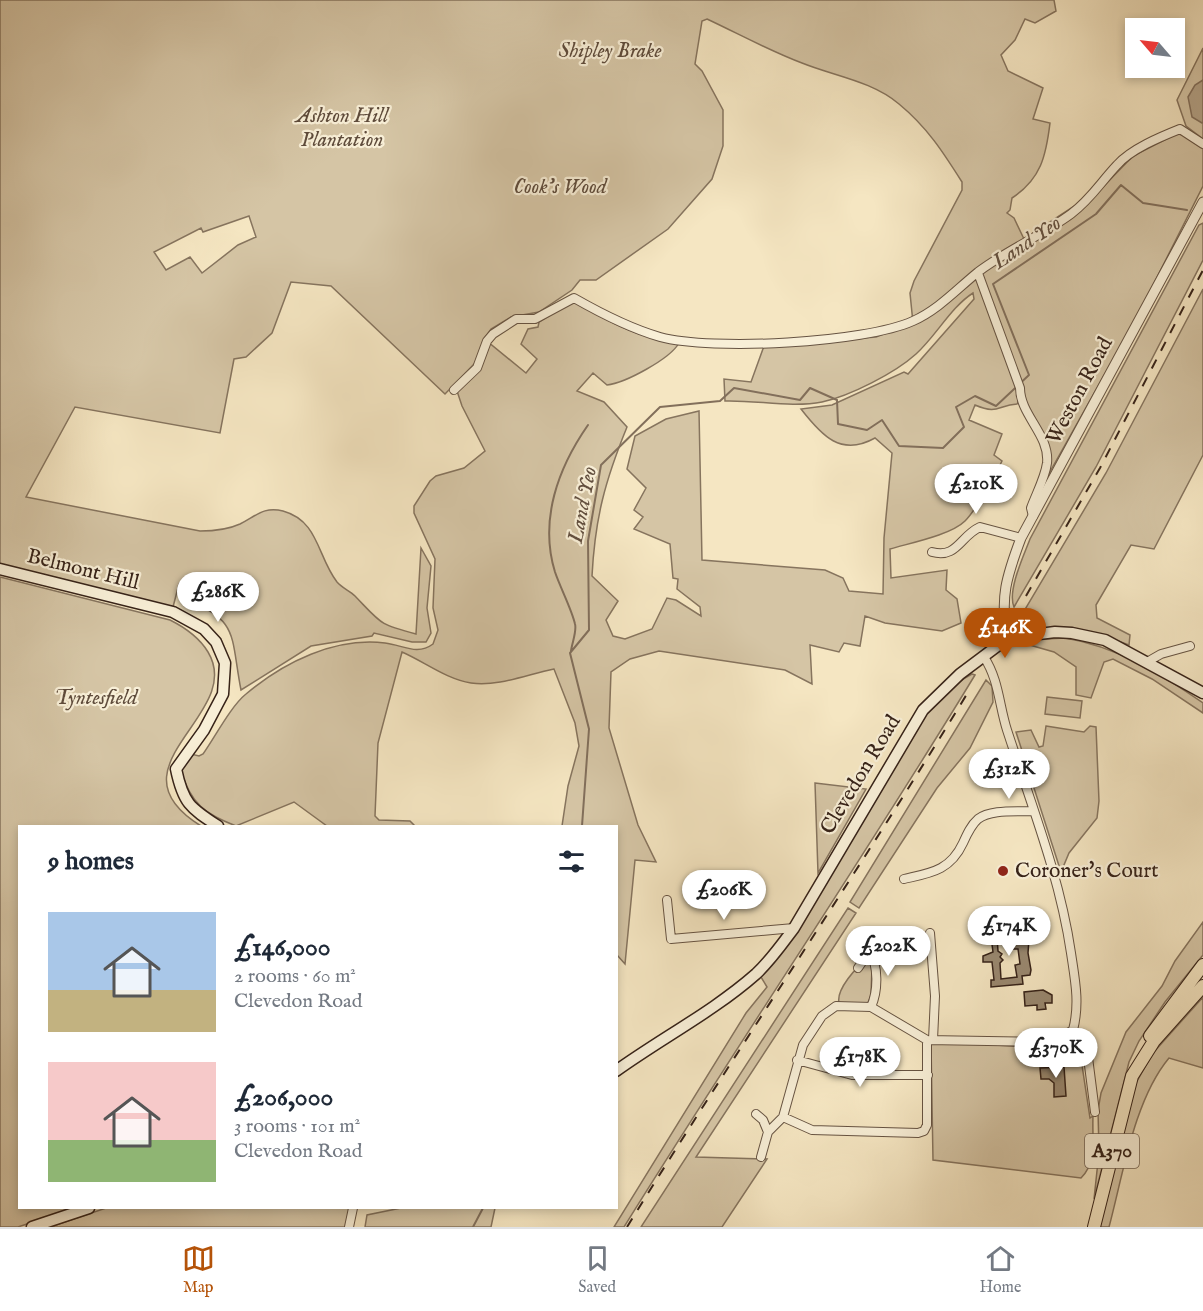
<!DOCTYPE html>
<meta charset="utf-8">
<style>
:root{--surface:#fff;--page:#f2f2f3;--text:#1f2937;--muted:#747a83;--line:#e0e1e3;--accent:#b45309}
body{margin:0;font-family:"IM FELL English",serif;background:var(--page);color:var(--text);height:100vh;display:flex;flex-direction:column;font-size:22px;white-space:nowrap}
*{box-sizing:border-box;margin:0}
p{font-size:20px;color:var(--muted)}
.icon{flex:none;width:33px;height:33px;fill:none;stroke:currentColor;stroke-width:2;stroke-linecap:round;stroke-linejoin:round}
.map{position:relative;flex:1;overflow:hidden}
.side{position:absolute;left:18px;top:825px;width:600px;height:384px;display:flex;flex-direction:column;background:var(--surface);border-radius:0px;box-shadow:0 3px 9px #0003}
.side>*{flex:none}
.needle{width:39px;rotate:298deg}
.buttons{position:absolute;left:1125px;top:18px;display:grid;gap:12px}
.buttons a{display:grid;place-items:center;width:60px;height:60px;border-radius:0px;background:var(--surface);box-shadow:0 3px 9px #0003;font-size:30px}
.price{position:absolute;translate:-50% -51px;padding:0 14px;border-radius:21px;background:#fff;color:#222;font-size:20px;line-height:39px;filter:drop-shadow(0 2px 3px #0008)}
.price::after{content:'';position:absolute;left:50%;top:36px;width:18px;height:14px;margin-left:-9px;background:inherit;clip-path:polygon(0 0,100% 0,50% 100%)}
.price.current{background:var(--accent);color:#fff}
ul{padding:0;list-style:none}
li{display:flex;align-items:center;gap:18px;height:150px;padding:0 30px}
li span{display:grid;place-items:center;flex:none;width:168px;height:120px;border-radius:0px;color:#555}
li>.icon{margin-inline-start:auto}
span .icon{width:72px;height:72px;fill:#fffc;stroke-width:1}
li b{font-size:26px}
h2{display:flex;justify-content:space-between;align-items:center;height:72px;padding:0 30px;font-size:26px}
.dock{display:flex;justify-content:space-around;align-items:center;height:84px;border-top:2px solid var(--line);background:var(--surface);font-size:16px;color:var(--muted)}
.dock a{display:grid;justify-items:center;gap:3px}
.dock .current{color:var(--accent)}
.map>svg:first-child{display:block}
</style>
<div class="map">
<svg width="1203" height="1227" viewBox="0 0 1203 1227">
<rect width="100%" height="100%" fill="#f5e6c2"/>
<filter id="stains"><feTurbulence type="fractalNoise" baseFrequency=".00333" numOctaves="4"/><feColorMatrix values="0 0 0 0 .2 0 0 0 0 .09 0 0 0 0 .02 0 0 0 .5 -.17"/></filter>
<radialGradient id="worn" r=".72"><stop offset=".6" stop-color="#630" stop-opacity="0"/><stop offset="1" stop-color="#630" stop-opacity=".3"/></radialGradient>
<path fill="#d5c5a5" stroke="#86745e" stroke-width="1.5" fill-rule="evenodd" d="M0,0H1054L1056,11L1035,23L1025,19L1015,40L1001,55L1008,71L1043,88L1033,119L1050,123C1046,156 1041,179 1012,198L1010,210L1007,213L1014,218L1024,239L1102,188L1133,156L1176,134L1187,135L1203,149V186L1138,315L1047,477L1049,462L1021,397L1017,404C998,405 998,415 975,405L969,420L1002,434L994,455L1002,461C995,476 976,510 965,521C951,535 910,543 890,549L891,578L947,570L946,590L957,599L961,623L942,631L885,623L865,616L860,646L844,643L839,652L810,645L812,684L785,670L659,651L630,659L611,672L609,728L638,825L656,862L635,860L625,964L617,955L616,826H562L568,786L579,746L575,723L554,669C528,674 498,687 471,683C446,679 425,662 402,652L378,743L375,816L379,820L410,821L415,826H327L294,802L236,826C205,814 191,804 181,771L191,754L199,756L203,754C215,737 231,706 246,694C284,662 335,637 385,643C403,645 417,656 433,644L438,630L433,608L435,559L414,513V506L430,481L436,476L464,468L485,451L462,406L457,391L478,370L488,342L526,373L537,359L521,344L528,329L538,327L539,322L574,300C607,321 639,339 679,343C670,359 625,383 607,385L593,373L577,391L604,402L627,427C605,481 595,518 592,576L618,601L606,620L613,636L625,639L652,629L667,598L676,600L701,616L700,607L677,589L678,579L673,578L670,544L634,529L643,517L634,510L646,488L627,469L635,436L666,419L699,411L702,560L825,570L843,578L849,591L883,594L884,538L892,453L875,438C841,457 822,436 801,409L832,405L904,372L908,374L974,299L973,293C951,307 936,336 916,354C895,373 850,396 822,402C791,408 757,400 725,401L724,379L751,382L764,346L876,337L913,323L910,293L914,281L962,190V182C943,152 927,127 899,104C872,81 834,76 802,63C770,51 739,34 707,19L702,21L695,64L702,71L723,110V146L712,179L668,229L596,280H580L572,290L539,312L511,317L491,329L484,339L476,362L445,394L331,286L291,282L272,333L246,357L234,359L220,433L75,407L26,497L200,531C214,531 227,530 240,524C256,516 264,506 283,511C319,521 317,556 337,582C342,588 350,591 355,596C382,624 378,624 416,634L421,548L431,566L427,608L431,633L426,642H412L374,633L372,636L311,646L241,690C230,633 240,621 182,597L183,580L179,584L173,607L0,564ZM249,216L256,237L238,245L202,273L190,257L166,270L154,252L201,228L203,232Z
M1203,48V139L1186,126L1177,100Z
M1203,223V260L1096,467L1014,607C1007,591 1024,555 1030,539L1199,225Z
M1203,289V455L1154,549L1131,545L1096,605L1097,618L1130,635L1129,645C1091,630 1065,627 1025,630L1018,624L1024,611L1106,473Z
M0,577L170,620C186,628 199,637 208,652C246,715 104,766 201,826H20V1208H75L18,1227H0Z
M1065,638C1116,646 1161,674 1203,703V713L1152,679L1113,659L1104,662L1091,698L1076,695V667L1054,652L1026,644L1027,640Z
M972,674L975,675C862,861 739,1042 624,1227H614L746,1013L767,987L761,977C803,925 835,865 869,807C896,761 922,700 972,674Z
M986,680L992,686L993,702L970,748L937,788L859,908L850,902Z
M1047,697L1082,701L1080,718L1045,714Z
M1046,726L1084,732L1090,726L1096,727L1099,801L1097,818L1069,853L1061,872L1016,732L1031,730L1039,747L1043,746Z
M815,783L866,789L818,873Z
M848,908L856,913L696,1157L767,1159L722,1227H641Z
M1203,922V955L1165,1002L1139,1041L1129,1062L1094,1199L1099,1152L1098,1110L1101,1093L1126,1032L1162,986L1175,961Z
M867,961L872,966L871,995L868,1003H839C836,990 856,966 867,961Z
M1203,997V1068L1169,1058C1134,1100 1123,1175 1109,1227H1098L1136,1083L1153,1053Z
M1072,1036L1083,1042L1084,1047L1080,1052L1090,1118L1093,1116C1092,1137 1097,1163 1081,1178L933,1160L931,1044L935,1041L1043,1048Z
M106,1208H350L346,1227H50Z
M495,1208L491,1227H365L367,1215L401,1208Z"/>
<path fill="#b4a388" stroke="#826f5b" stroke-width="1.5" d="M1203,80V122L1202,123L1192,117L1188,97L1195,85Z"/>
<g fill="none" stroke-linecap="round" stroke-linejoin="round">
<path stroke="#826f5b" stroke-width="2" d="M571,651C572,643 577,631 575,624C572,610 560,587 555,572C539,520 558,468 588,425
M582,826L589,729L570,653L589,630L588,541L601,465L660,407L720,401L734,388L800,400L810,388L837,400L838,424L867,430L882,420L899,446L943,448L964,427L956,407L975,396L996,406L1029,375L993,284L1096,214L1121,185L1143,203L1187,210
M473,1227L483,1208"/>
</g>
<path fill="#998870" stroke="#362218" stroke-width="1.5" fill-rule="evenodd" d="M990,929H1018V936L1026,935V939H1029L1028,953L1031,970L1030,975L1022,976L1023,984L991,987V980H994L992,962H983V956L993,952ZM1010,936L1011,949H1018L1020,964L1015,965L1017,977L1001,979L1000,963L1003,960L1000,957L1002,954L998,951L997,937Z
M1043,990L1052,995V1003H1045L1046,1009L1037,1010V1005L1025,1006L1024,992Z
M1064,1067L1066,1096L1054,1097V1083L1049,1079H1041L1040,1068Z"/>
<g fill="none" stroke-linecap="round" stroke-linejoin="round">
<g stroke="#665342" stroke-width="10">
<path id="minor" d="M978,273L1020,388C1020,415 1050,435 1047,463C1045,478 1036,494 1031,508L1033,516
M454,390L477,368L487,341L493,334L516,319H535L574,298C602,314 629,328 660,337C712,351 864,343 913,321C938,310 957,289 978,272C1007,250 1041,236 1071,214C1091,199 1100,183 1117,165C1131,149 1160,137 1180,129L1203,144
M932,552C957,559 960,536 980,527L1021,538
M984,657C999,680 999,705 1007,730C1031,804 1060,877 1071,953C1075,980 1080,1003 1073,1030
M1147,662L1161,654L1190,646
M904,879C930,873 950,871 963,843C967,834 971,825 978,819C991,809 1017,812 1033,811
M667,900L671,939L794,928
M930,933L935,996L933,1040
M869,952C879,965 878,992 871,1007
M858,968L877,940
M1073,1030L1086,1042L1095,1112
M797,1060L852,1075H928
M756,1114L763,1120L768,1132
M783,1117L803,1045L822,1016L836,1006L871,1007L927,1040L1042,1042L1055,1040L1073,1030
M761,1157L768,1132L783,1117L812,1130L918,1133L924,1131L927,1125V1040
M349,1227L353,1208"/>
</g>
<g stroke="#665342" stroke-width="11">
<path id="tertiary" d="M1008,638C999,599 1007,575 1021,538L1203,202"/>
</g>
<g stroke="#362218" stroke-width="13">
<path id="secondary" d="M0,569L173,612L204,629L216,642L225,663L223,694L204,730L176,769C183,803 190,808 218,826
M616,1071C662,1038 714,1011 756,974C771,960 782,944 794,928L923,710L960,674L1008,638L1055,632L1072,633L1105,640L1203,693
M32,1227L89,1208"/>
</g>
<g stroke="#362218" stroke-width="14">
<path id="primary" d="M1150,1036L1203,965
M1094,1227L1132,1076L1154,1041L1203,986"/>
</g>
<use href="#minor" stroke="#f8efd7" stroke-width="8"/>
<use href="#tertiary" stroke="#f8efd7" stroke-width="9"/>
<use href="#secondary" stroke="#f8efd7" stroke-width="10"/>
<use href="#primary" stroke="#f5e6c2" stroke-width="12"/>
<path stroke="#362218" stroke-width="2" stroke-dasharray="10 10" stroke-linecap="butt" d="M1026,596L1100,468L1203,270
M627,1227C739,1046 859,871 970,689"/>
</g>
<circle fill="#8f2418" stroke="#f8efd7" stroke-width="2" cx="1003" cy="871" r="6"/>
<g text-anchor="middle" dominant-baseline="central" stroke-width="4.5" stroke-linejoin="round" paint-order="stroke">
<rect fill="#f8efd7" stroke="#706051" stroke-width="1.5" x="1085" y="1134" width="54" height="34" rx="4.5"/>
<g font-size="20" font-weight="bold" fill="#362218">
<text x="1112" y="1151">A370</text>
</g>
<g font-size="21" font-style="italic" fill="#5e4b3b" stroke="#f8efd7">
<text x="610" y="51">Shipley Brake</text>
<text x="342" y="116">Ashton Hill<tspan x="342" dy="24">Plantation</tspan></text>
<text x="560" y="187">Cook's Wood</text>
<text x="96" y="698">Tyntesfield</text>
</g>
<g font-size="21" fill="#362218" stroke="#f8efd7">
<text transform="translate(1080 391) rotate(-62)">Weston Road</text>
<text transform="translate(83 570) rotate(14)">Belmont Hill</text>
<text transform="translate(861 775) rotate(-59)">Clevedon Road</text>
</g>
<g font-size="21" fill="#362218" stroke="#f8efd7" text-anchor="start">
<text x="1015" y="871">Coroner's Court</text>
</g>
<g font-size="22" font-style="italic" fill="#624f3f" stroke="#f8efd7">
<text transform="translate(1027 243) rotate(-34)">Land Yeo</text>
<text transform="translate(583 505) rotate(-79)">Land Yeo</text>
</g>
</g>
<rect width="100%" height="100%" filter="url(#stains)"/>
<rect width="100%" height="100%" fill="url(#worn)"/>
</svg>
<div class="buttons">
<a><svg class="needle" viewBox="-14 -14 28 28"><path d="M0-13l5 13h-10z" fill="#e53935"/><path d="M0 13l5-13h-10z" fill="#747a83"/></svg></a>
</div>
<b class="price" style="left:976px;top:515px">£210K</b>
<b class="price" style="left:218px;top:623px">£286K</b>
<b class="price current" style="left:1005px;top:659px">£146K</b>
<b class="price" style="left:1009px;top:800px">£312K</b>
<b class="price" style="left:724px;top:921px">£206K</b>
<b class="price" style="left:1009px;top:957px">£174K</b>
<b class="price" style="left:888px;top:977px">£202K</b>
<b class="price" style="left:1056px;top:1079px">£370K</b>
<b class="price" style="left:860px;top:1088px">£178K</b>
<section class="side">
<h2>9 homes<svg class="icon" aria-label="filters" viewBox="0 0 24 24"><path d="M4 7h16M4 17h16"/><circle cx="9" cy="7" r="2"/><circle cx="15" cy="17" r="2"/></svg></h2>
<ul>
<li><span style="background:linear-gradient(#a9c7e8 65%,#c2b280 0)"><svg class="icon" aria-label="home" viewBox="0 0 24 24"><path d="M3 11l9-7 9 7M6 9v11h12V9"/></svg></span><div><b>£146,000</b><p>2 rooms · 60 m²</p><p>Clevedon Road</p></div></li>
<li><span style="background:linear-gradient(#f6c9c9 65%,#8fb573 0)"><svg class="icon" aria-label="home" viewBox="0 0 24 24"><path d="M3 11l9-7 9 7M6 9v11h12V9"/></svg></span><div><b>£206,000</b><p>3 rooms · 101 m²</p><p>Clevedon Road</p></div></li>
</ul>
</section>
</div>
<nav class="dock">
<a class="current"><svg class="icon" aria-label="map" viewBox="0 0 24 24"><path d="M3 6l6-2 6 2 6-2v14l-6 2-6-2-6 2zM9 4v14M15 6v14"/></svg>Map</a>
<a><svg class="icon" aria-label="saved" viewBox="0 0 24 24"><path d="M7 4h10v16l-5-4-5 4z"/></svg>Saved</a>
<a><svg class="icon" aria-label="home" viewBox="0 0 24 24"><path d="M3 11l9-7 9 7M6 9v11h12V9"/></svg>Home</a>
</nav>
